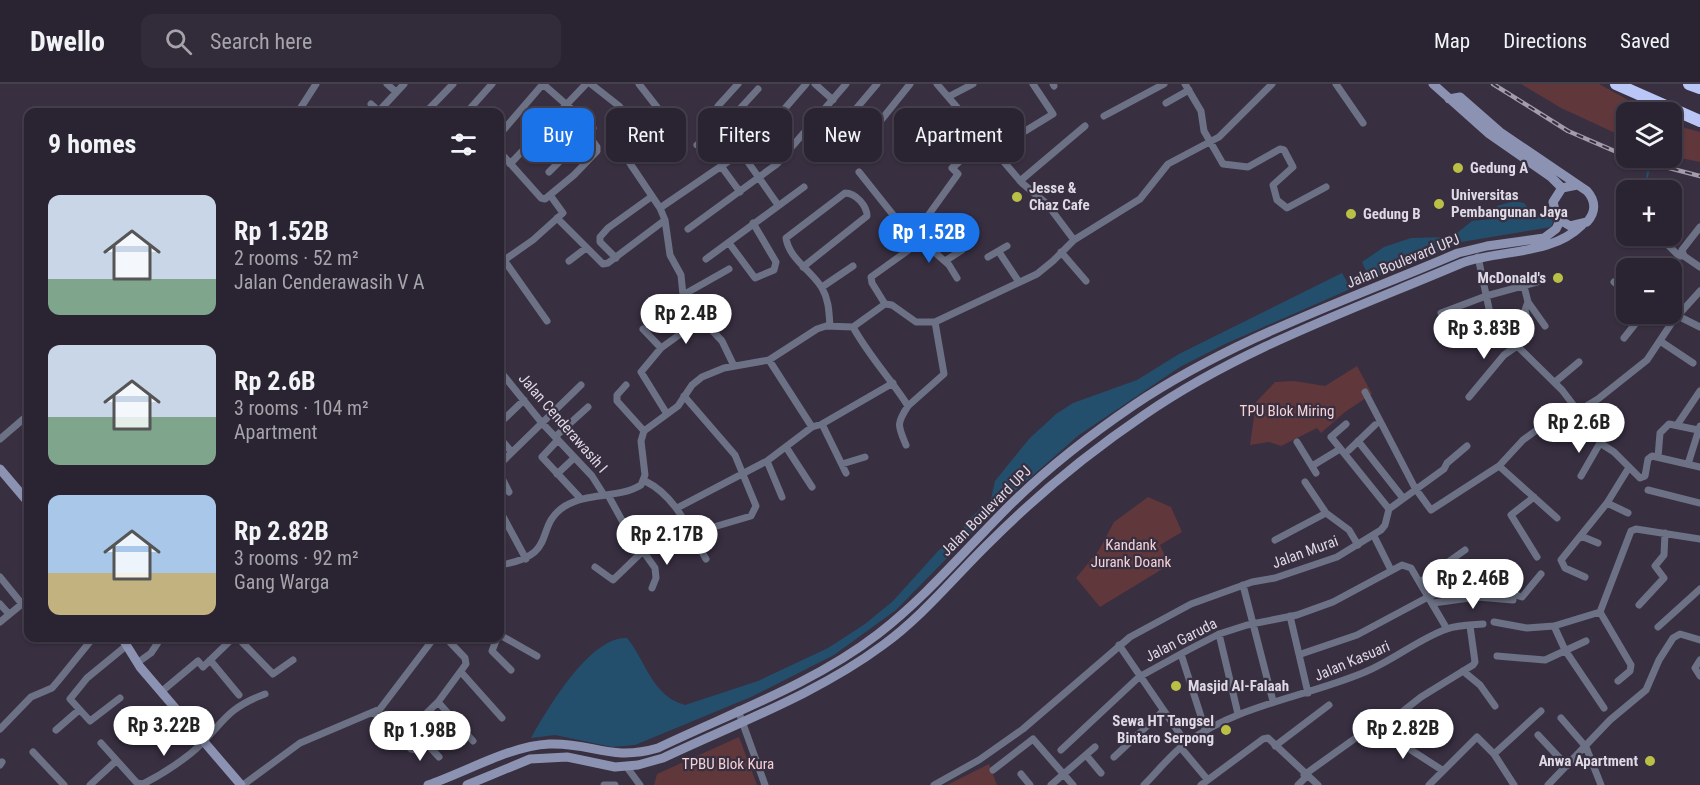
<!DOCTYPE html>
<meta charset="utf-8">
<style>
:root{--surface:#2a2331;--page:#322b39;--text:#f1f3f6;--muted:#a5a4ab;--line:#46404d;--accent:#1a73e8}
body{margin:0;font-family:"Roboto Condensed",sans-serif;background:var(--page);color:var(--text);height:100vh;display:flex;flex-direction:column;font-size:22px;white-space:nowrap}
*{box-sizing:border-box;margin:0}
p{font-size:20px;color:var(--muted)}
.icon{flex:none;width:33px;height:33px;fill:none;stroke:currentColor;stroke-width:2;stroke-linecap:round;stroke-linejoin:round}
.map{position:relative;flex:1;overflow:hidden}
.details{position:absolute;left:24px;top:24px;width:480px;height:534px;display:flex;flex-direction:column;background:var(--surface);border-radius:12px;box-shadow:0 2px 4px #0004,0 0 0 2px var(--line)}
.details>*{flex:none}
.guide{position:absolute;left:522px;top:24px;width:570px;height:54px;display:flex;gap:12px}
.tools{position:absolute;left:1616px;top:18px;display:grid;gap:12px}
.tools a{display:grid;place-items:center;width:66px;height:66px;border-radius:12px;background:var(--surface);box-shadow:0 2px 4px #0004,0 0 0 2px var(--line);font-size:30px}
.price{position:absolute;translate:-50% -51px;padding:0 14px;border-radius:21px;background:#fff;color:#222;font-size:20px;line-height:39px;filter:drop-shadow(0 2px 3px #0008)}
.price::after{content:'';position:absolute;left:50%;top:36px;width:18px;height:14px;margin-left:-9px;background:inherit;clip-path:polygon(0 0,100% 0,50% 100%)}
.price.selected{background:var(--accent);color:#fff}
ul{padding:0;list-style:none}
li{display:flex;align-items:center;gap:18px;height:150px;padding:0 24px}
li span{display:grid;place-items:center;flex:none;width:168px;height:120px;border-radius:12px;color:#555}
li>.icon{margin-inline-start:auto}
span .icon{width:72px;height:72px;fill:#fffc;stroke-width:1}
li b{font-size:26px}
h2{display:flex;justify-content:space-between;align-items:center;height:72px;padding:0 24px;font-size:26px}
.tag{padding:0 21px;border-radius:12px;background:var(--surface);box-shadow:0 2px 4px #0004,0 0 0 2px var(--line);font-size:21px;line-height:54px}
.tag.selected{background:var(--accent);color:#fff}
header{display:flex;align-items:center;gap:36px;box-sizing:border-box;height:84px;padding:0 30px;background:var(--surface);border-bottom:2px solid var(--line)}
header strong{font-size:28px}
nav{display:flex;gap:33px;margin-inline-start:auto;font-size:21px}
.search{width:420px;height:54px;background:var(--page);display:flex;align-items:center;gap:15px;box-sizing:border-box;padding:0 21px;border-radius:12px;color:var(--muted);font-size:22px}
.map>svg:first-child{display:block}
</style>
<header>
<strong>Dwello</strong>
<div class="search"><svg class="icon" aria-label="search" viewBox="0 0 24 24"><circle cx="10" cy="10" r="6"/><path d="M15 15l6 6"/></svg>Search here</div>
<nav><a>Map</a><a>Directions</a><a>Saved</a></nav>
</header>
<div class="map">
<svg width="1700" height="701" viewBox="0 0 1700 701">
<rect width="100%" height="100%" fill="#382f41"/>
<path fill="#60373b" d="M1521,0H1599L1650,28H1626V54L1561,24Z
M1671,40L1700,48V78L1671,72Z
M1357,282L1372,310L1345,328L1321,349L1317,344L1281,362L1269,358L1250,361L1256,318L1275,298L1294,297L1325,302Z
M1148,413L1171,423L1182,448L1160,461L1169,481L1100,523L1076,494L1099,466L1114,438Z
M739,653L757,701H654L657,690Z
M989,680L997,701H947Z"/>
<path fill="#234f6c" d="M1514,117L1524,119L1534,132H1550L1553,138L1551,143L1461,158L1370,196L1362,178L1384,163L1411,154L1452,153L1472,137L1489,135L1497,122Z
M1342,189L1350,203L1348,206L1225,260L1180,283L1079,351L1000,420L896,526L834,571L751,613L635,661L612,663L555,651L531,654C548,624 590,552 627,554C646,577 652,612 685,621L758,597L828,564L865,540L893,517L939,466L962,449L966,438L991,415L995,397L1029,355L1056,330L1073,319L1137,296L1179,270Z"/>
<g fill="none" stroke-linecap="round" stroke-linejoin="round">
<path stroke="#234f6c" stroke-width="2" d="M1650,83L1652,74
M1647,93L1648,88"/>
<path stroke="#6c7185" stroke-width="7" d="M387,0L396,8
M543,0L593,44L549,88
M591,0L619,22L655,65
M639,0L674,45
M815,0L833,16
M937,0L1022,99L1047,120L1074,156
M1053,0L1054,2
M1185,0L1201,27L1204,47L1223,80L1248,83L1280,65L1284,66L1293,83L1273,101L1277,116L1287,124L1326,103
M1336,0L1363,39
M948,13L973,0
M1166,19L1189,6
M371,20L380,28
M718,22L738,0
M379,27L404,0
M298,28L316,0
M426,28L453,0
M467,28L492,0
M1104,32L1164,0
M844,39L877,0
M722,41L778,121
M500,50L543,0
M643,52L625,64L623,69L660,124L665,136L670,171L681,191L683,211L693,226L722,257L734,282
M697,61L736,29L758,5
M858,65L910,0
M994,66L1053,30L1033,0
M500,68L541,114L545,115L574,91L597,67V63L587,49
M510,80L586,0
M721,82L740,108
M859,88L894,132L949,181L957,194
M1020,97L1085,42
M660,124L755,59L806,0
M557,134L603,180L608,179L665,136
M1700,143L1682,166L1684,172L1700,183
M688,145L777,80L846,0
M914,151L958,90L952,84L984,56
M1659,152L1679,172H1684
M729,159L755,194L774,186L776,178L753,139
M999,168L1019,198
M1061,168L1086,197
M988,173L1007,162
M1478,173L1494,248
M616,174L600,158V153L608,144L651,113
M706,175L804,103
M504,176L547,237
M569,177L586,164
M945,177L962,166L947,136
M500,179L533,156L563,129L550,111
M803,183L867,132C867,122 856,109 845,109L786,154C789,175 812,187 822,204C829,216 829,229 830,242
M1614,198L1626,208
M1524,202L1528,218L1545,242
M822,203L853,182
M683,211L729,185
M1528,218L1525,226L1531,250
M885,220L872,199L871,193L910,165L917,153
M1441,229L1486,212L1537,198
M1658,230L1673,237
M1678,232L1700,243
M853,243C869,272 890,294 908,322C896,340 898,342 906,361
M643,245L661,264
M1505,250L1562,306L1578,327
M1624,254L1643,230
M1660,257L1693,279
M769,276L812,343
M500,287L542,339L592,392L604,411
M1555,298L1579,278
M626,301L617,311V317L644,347
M1365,308L1415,404L1431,426L1499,382L1523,356L1552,335L1578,327L1598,315L1647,276L1673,237L1700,207
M684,312L735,371L756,422L751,432L717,442
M1469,313L1504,271L1517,262
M908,322L944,290L935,238
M667,330L641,288L661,264L701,235
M500,339L524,316
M822,340L846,389
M1346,340L1331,353L1389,425
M1677,341L1700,307
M556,352L588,323
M500,354L509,365
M0,355L28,331
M1358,357L1403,414
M556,358L542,373L581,415
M1297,358L1316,389
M786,363L812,403
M1349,366L1375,341
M1658,373L1660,349L1669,340L1698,346
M767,377L782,413
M500,380L581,301
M842,380L865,373
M1688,380L1700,342
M1312,382L1340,365
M1499,382L1557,434
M500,390L509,408
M557,390L572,376
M1581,392L1600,359L1614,368L1640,394L1645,392L1648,375L1652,372L1700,383
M645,397C676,412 689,446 706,475
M1305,398L1326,429L1349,446L1358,461
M1648,406L1700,419
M608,411L624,440L655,484L656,494L652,504
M1534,413L1511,431L1537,473
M1607,419L1628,429
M677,424L767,377L812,343L822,340L893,299
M500,427L526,475
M1374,452L1391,486
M1581,452L1598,459
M1275,456L1326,429
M500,481C561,471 532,443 565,422C588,408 618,415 641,401L645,391L641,357L644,347L678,322L692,301L702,293L724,284L769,276L817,245L826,242L853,243L885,220L892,221L916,238H935L1037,190L1053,177L1074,156L1140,115L1168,80L1219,53L1272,0
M595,483L613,496L643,467
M0,493L22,520
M1585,493L1565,484L1561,476L1607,419L1628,385
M1420,498L1465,466
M1243,501L1273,617
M1433,519L1477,513L1513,516
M0,520L9,530
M1639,521L1664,494L1655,482L1664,471L1665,449
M1600,528L1631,447L1636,445L1700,455
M1600,528L1631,581L1630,587L1618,597
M1290,532L1308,609
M0,538L28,515
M1494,538L1527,544L1554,542L1600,528
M1554,542L1565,566L1604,624
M1658,543L1700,505
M1219,550L1238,630
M500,551L537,572
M238,554L273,590L293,576
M497,554L492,567L511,586
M1119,561L1186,659
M1181,570L1206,648
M1301,570L1357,551L1430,512L1461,503L1503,507L1522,513L1541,490
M1497,572L1545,576L1586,557
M210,576L239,611
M1700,576L1695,584L1700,592
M137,579L151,569L161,554
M1463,587L1480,601L1495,622
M461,588L502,634
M161,608L198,577L203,583L233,554
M120,614L90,637L70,615L87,594L126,562
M438,618L473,657
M738,626L765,701
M374,629L411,665L416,666L426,659
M1561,634L1586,663L1601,701
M1388,639L1411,666L1442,686
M412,644L439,673
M0,645L31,613L52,604L58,597L93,554
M56,646L79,626
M1538,651L1567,682
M400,655L438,618L466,580L465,574L446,554
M101,659L137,699L143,700C159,692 176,681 190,670C222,644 221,626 265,610
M1275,662L1329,621
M1181,664L1207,695
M1061,666L1139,593L1188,566L1219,550L1247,541L1297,531L1333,518L1402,481L1411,484L1447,545
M33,668L64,701
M1494,670L1541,627
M1086,671L1101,689
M1114,673L1163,627
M0,681L2,678
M626,682L640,701
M993,686L1033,655L1073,701
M1021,690L1030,701
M1304,691L1378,638L1388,639L1421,613L1473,581L1475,578L1470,542
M90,701L116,677
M243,701L300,659L380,625L434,554
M604,701H615
M934,701L979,676L1023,645L1130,553L1191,520L1252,498L1275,494L1337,473L1381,446L1385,441L1389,425L1444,385L1447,379L1467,362
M1051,701L1095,663
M1144,701C1158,687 1171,670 1186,659C1240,620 1306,613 1365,588C1392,577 1422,553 1447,545C1458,541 1471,541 1483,540
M1201,701L1263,655L1268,654L1318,701
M1298,701L1306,693
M1429,701L1477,653L1494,670L1514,701
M1548,701L1610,636L1646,606L1659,576L1673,554L1680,550L1700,556"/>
<path stroke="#8c93b2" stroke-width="9" d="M1433,0L1488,49L1551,93L1562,104
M1449,15L1460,13L1500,48L1587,107C1596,117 1596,128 1587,138L1570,142L1557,134L1553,118L1562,104L1577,101
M0,385L28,418
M122,554L140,583L241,701
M428,701C466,688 510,662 549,660C592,658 610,678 658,664C731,629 813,600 878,550C926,513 965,466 1008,423C1046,385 1090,351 1134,321C1234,254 1348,216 1458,169L1487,162L1544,154L1556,145L1560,137
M467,701L530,675L567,673L615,683L638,681L663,674C737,639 817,610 883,561C924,531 954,493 990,458C1037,411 1088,369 1144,331C1241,264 1354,225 1462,179C1501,165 1551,172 1582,141"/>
<path stroke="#bac6f6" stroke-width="12" d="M1616,0L1700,37
M1689,0L1700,4"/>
<g stroke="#a39cab" stroke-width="4.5">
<path id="rail" d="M1493,0L1568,47L1626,72
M1631,74L1700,92"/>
</g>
<use href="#rail" stroke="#382f41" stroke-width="2" stroke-dasharray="7" stroke-linecap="butt"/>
</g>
<g fill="#bac045" stroke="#382f41" stroke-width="2">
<circle cx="1458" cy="84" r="6"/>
<circle cx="1017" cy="113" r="6"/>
<circle cx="1439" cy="120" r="6"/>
<circle cx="1351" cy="130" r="6"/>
<circle cx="1558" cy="194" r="6"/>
<circle cx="1176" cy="602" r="6"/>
<circle cx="1226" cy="646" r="6"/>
<circle cx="1650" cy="677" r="6"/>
</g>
<g text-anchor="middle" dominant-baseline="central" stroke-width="4.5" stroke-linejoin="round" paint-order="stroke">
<g font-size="15" font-weight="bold" fill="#ded9e5" stroke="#382f41" text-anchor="start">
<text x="1470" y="84">Gedung A</text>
<text x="1029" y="104">Jesse &amp;<tspan x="1029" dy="17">Chaz Cafe</tspan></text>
<text x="1451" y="111">Universitas<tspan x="1451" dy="17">Pembangunan Jaya</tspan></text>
<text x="1363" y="130">Gedung B</text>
<text x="1546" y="194" text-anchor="end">McDonald's</text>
<text x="1188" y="602">Masjid Al-Falaah</text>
<text x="1214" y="637" text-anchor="end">Sewa HT Tangsel<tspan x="1214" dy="17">Bintaro Serpong</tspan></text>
<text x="1638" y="677" text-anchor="end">Anwa Apartment</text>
</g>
<g font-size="15" fill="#ded9e5" stroke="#382f41">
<text transform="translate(1403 177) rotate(-22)">Jalan Boulevard UPJ</text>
<text transform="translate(563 339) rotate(49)">Jalan Cenderawasih I</text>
<text transform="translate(986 427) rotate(-45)">Jalan Boulevard UPJ</text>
<text transform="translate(1305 468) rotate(-20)">Jalan Murai</text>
<text transform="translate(1181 556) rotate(-27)">Jalan Garuda</text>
<text transform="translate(1352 577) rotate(-23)">Jalan Kasuari</text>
</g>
<g font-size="15" fill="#f4d1d4" stroke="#382f41">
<text x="1287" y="327">TPU Blok Miring</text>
<text x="1131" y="461">Kandank<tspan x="1131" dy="17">Jurank Doank</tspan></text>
<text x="728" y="680">TPBU Blok Kura</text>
</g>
</g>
</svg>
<div class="tools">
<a><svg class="icon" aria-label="layers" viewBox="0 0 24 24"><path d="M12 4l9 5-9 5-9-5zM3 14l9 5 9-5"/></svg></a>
<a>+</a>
<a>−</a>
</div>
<b class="price selected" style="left:929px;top:180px">Rp 1.52B</b>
<b class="price" style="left:686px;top:261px">Rp 2.4B</b>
<b class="price" style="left:1484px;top:276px">Rp 3.83B</b>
<b class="price" style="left:1579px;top:370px">Rp 2.6B</b>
<b class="price" style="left:667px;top:482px">Rp 2.17B</b>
<b class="price" style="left:1473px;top:526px">Rp 2.46B</b>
<b class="price" style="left:164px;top:673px">Rp 3.22B</b>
<b class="price" style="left:1403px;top:676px">Rp 2.82B</b>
<b class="price" style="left:420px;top:678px">Rp 1.98B</b>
<div class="guide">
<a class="tag selected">Buy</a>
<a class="tag">Rent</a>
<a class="tag">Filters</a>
<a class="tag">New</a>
<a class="tag">Apartment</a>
</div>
<section class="details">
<h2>9 homes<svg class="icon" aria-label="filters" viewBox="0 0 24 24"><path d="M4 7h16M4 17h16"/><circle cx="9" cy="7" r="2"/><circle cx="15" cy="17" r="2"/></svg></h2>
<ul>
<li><span style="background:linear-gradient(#c9d6e8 70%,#7fa58c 0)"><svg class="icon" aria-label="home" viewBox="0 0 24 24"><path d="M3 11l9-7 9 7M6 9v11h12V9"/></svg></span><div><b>Rp 1.52B</b><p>2 rooms · 52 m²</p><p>Jalan Cenderawasih V A</p></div></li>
<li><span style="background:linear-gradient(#c9d6e8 60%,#7fa58c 0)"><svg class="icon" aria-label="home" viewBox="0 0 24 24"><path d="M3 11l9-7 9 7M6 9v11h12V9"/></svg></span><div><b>Rp 2.6B</b><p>3 rooms · 104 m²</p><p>Apartment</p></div></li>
<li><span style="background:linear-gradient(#a9c7e8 65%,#c2b280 0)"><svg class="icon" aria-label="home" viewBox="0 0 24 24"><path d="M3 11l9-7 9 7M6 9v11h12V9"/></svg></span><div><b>Rp 2.82B</b><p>3 rooms · 92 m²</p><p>Gang Warga</p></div></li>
</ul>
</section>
</div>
